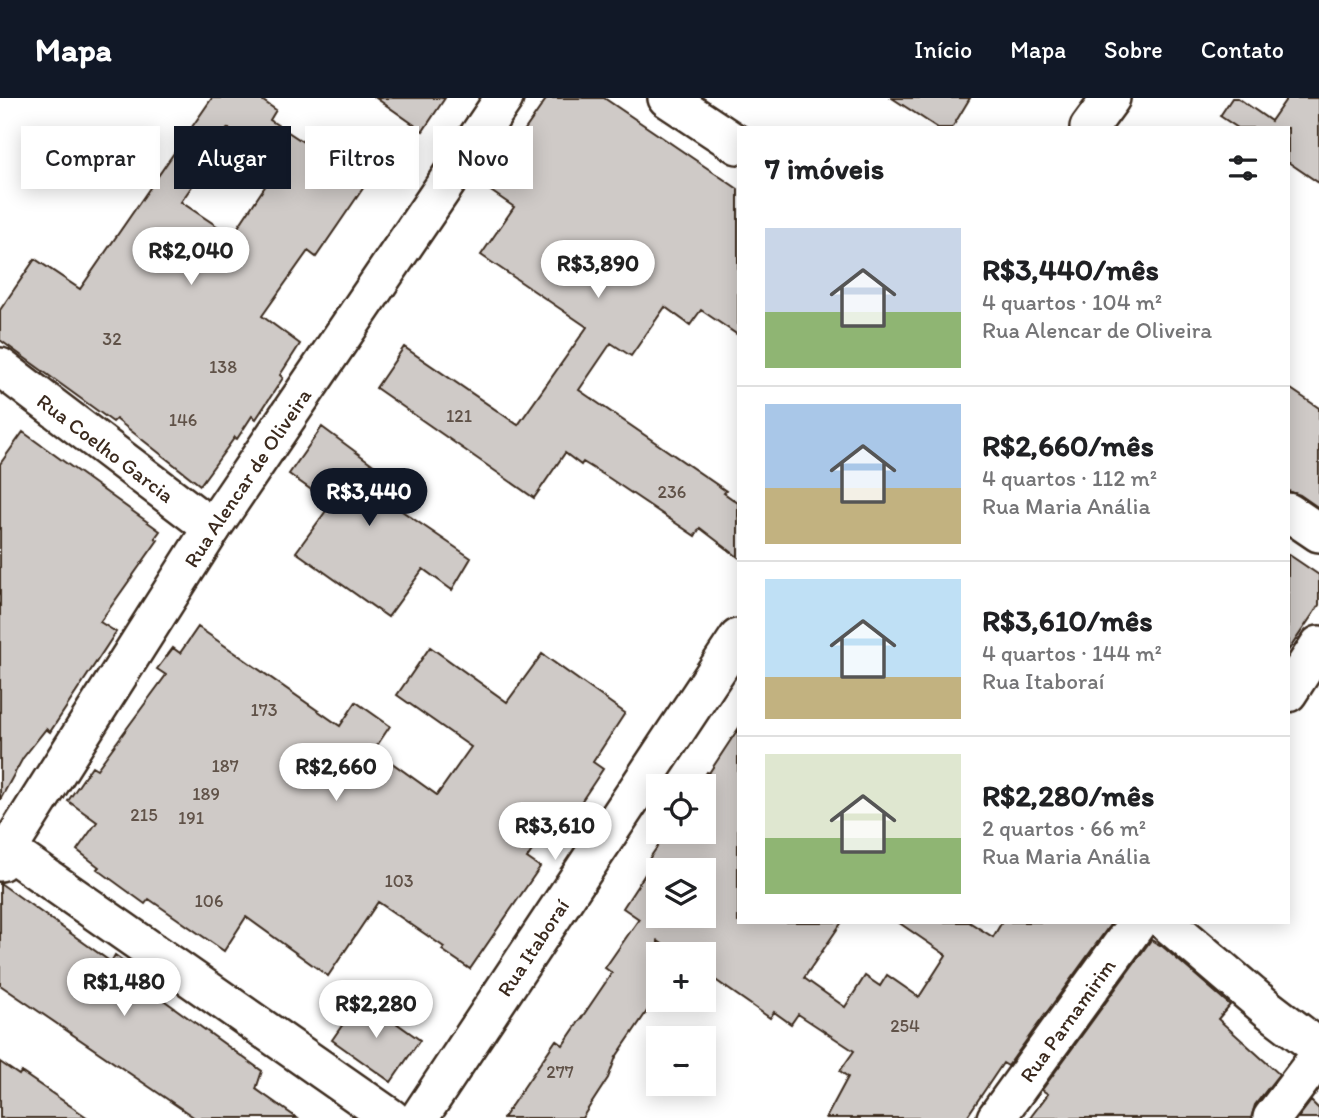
<!DOCTYPE html>
<html lang="pt">
<meta charset="utf-8">
<style>
:root{--surface:#fff;--page:#f2f2f2;--text:#202124;--muted:#757577;--line:#e0e0e0;--accent:#111827}
body{margin:0;font-family:Itim,sans-serif;background:var(--page);color:var(--text);height:100vh;display:flex;flex-direction:column;font-size:26px;white-space:nowrap}
*{box-sizing:border-box;margin:0}
p{font-size:23px;color:var(--muted)}
.icon{flex:none;width:38px;height:38px;fill:none;stroke:currentColor;stroke-width:2;stroke-linecap:round;stroke-linejoin:round}
.map{position:relative;flex:1;overflow:hidden}
.details{position:absolute;left:737px;top:28px;width:553px;height:798px;display:flex;flex-direction:column;background:var(--surface);border-radius:0px;box-shadow:0 4px 18px #0003}
.details>*{flex:none}
.top-card{position:absolute;left:21px;top:28px;width:611px;height:63px;display:flex;gap:14px}
.controls{position:absolute;left:646px;top:676px;display:grid;gap:14px}
.controls a{display:grid;place-items:center;width:70px;height:70px;border-radius:0px;background:var(--surface);box-shadow:0 4px 18px #0003;font-size:35px}
.price{position:absolute;translate:-50% -60px;padding:0 16px;border-radius:24px;background:#fff;color:#222;font-size:23px;line-height:46px;filter:drop-shadow(0 2px 4px #0008)}
.price::after{content:'';position:absolute;left:50%;top:42px;width:21px;height:16px;margin-left:-10px;background:inherit;clip-path:polygon(0 0,100% 0,50% 100%)}
.price.selected{background:var(--accent);color:#fff}
ul{padding:0;list-style:none}
li{display:flex;align-items:center;gap:21px;height:175px;padding:0 28px}
li+li{border-top:2px solid var(--line)}
li span{display:grid;place-items:center;flex:none;width:196px;height:140px;border-radius:0px;color:#555}
li>.icon{margin-inline-start:auto}
span .icon{width:84px;height:84px;fill:#fffc;stroke-width:1}
li b{font-size:30px}
h2{display:flex;justify-content:space-between;align-items:center;height:84px;padding:0 28px;font-size:30px}
.pill{padding:0 24px;border-radius:0px;background:var(--surface);box-shadow:0 4px 18px #0003;font-size:24px;line-height:63px}
.pill.selected{background:var(--accent);color:#fff}
header{display:flex;align-items:center;gap:42px;box-sizing:border-box;height:98px;padding:0 35px;background:var(--accent);color:#fff}
header strong{font-size:33px}
nav{display:flex;gap:38px;margin-inline-start:auto;font-size:24px}
.map>svg:first-child{display:block}
</style>
<header>
<strong>Mapa</strong>
<nav><a>Início</a><a>Mapa</a><a>Sobre</a><a>Contato</a></nav>
</header>
<div class="map">
<svg width="1319" height="1020" viewBox="0 0 1319 1020">
<rect width="100%" height="100%" fill="#fff"/>
<filter id="ink" filterUnits="userSpaceOnUse"><feTurbulence type="fractalNoise" baseFrequency=".0143" numOctaves="2"/><feDisplacementMap in="SourceGraphic" scale="14" xChannelSelector="R" yChannelSelector="G"/><feConvolveMatrix kernelMatrix="1 2 1 2 8 2 1 2 1" color-interpolation-filters="sRGB"/></filter>
<g filter="url(#ink)">
<path fill="#cfcac7" stroke="#3b2a1e" stroke-width="2" fill-rule="evenodd" d="M212,0H259L276,12L270,22L323,57L329,47L349,61L346,67L368,83L316,159L308,153L262,218L300,246L280,277L283,280L256,321L252,318L237,341L235,339L200,387L116,321L113,324L0,242V212L35,161L80,191ZM228,30L280,66L232,138L181,104L197,81L194,79Z
M376,0H445L423,33Z
M547,0H604L738,91V237L701,212L690,227L665,209L631,258L611,245L579,292L726,393L724,395L738,405V459L700,430L695,438L609,380L583,364L581,367L565,355L534,400L376,290L404,249L518,327L587,229L481,157L514,109L485,89Z
M892,0H970L952,30H938Z
M1232,0H1238L1271,23L1287,0H1319V85L1288,64V30H1238L1220,18Z
M1288,289L1319,310V410L1300,397L1288,393Z
M322,329L410,394L399,411L471,460L452,492L423,471L388,519L296,454L331,406L289,376Z
M23,334L160,433L155,440L158,442L100,524L116,534L50,634L46,631L23,660L0,702V366Z
M1288,456L1319,477V507L1288,553Z
M198,529L340,628L356,604L390,628L374,652L437,697L471,649L397,597L430,549L507,604L542,556L625,615L593,664L603,671L571,719L560,712L527,760L540,769L470,871L442,852L444,849L378,804L328,878L246,819L224,853L149,801L145,806L97,771L99,769L77,752L97,724L68,703L92,668L97,671L166,577L157,571L173,550L180,555Z
M738,631V824H842L804,880L845,909L865,878L880,888L887,877L919,899L946,857L898,824H969L993,839L1002,824H1112L1008,968L1003,965L966,1020H826L848,979L840,973L854,953L798,916L791,926L774,914L770,920L704,874V856H676L658,843V897L616,959L608,980L582,1020H503L556,942L563,947L612,875L605,870L639,821L623,810L651,767L647,764L668,733H704V688H698L707,674L709,675ZM658,772H704V817H658Z
M0,785L111,864L115,857L144,878L140,885L262,973L256,991L297,1020H195L0,887Z
M1151,842L1162,848L1230,907L1218,921L1279,976L1255,1007L1251,1020H1030L1048,996L1042,992Z
M361,900L420,942L391,984L332,942Z
M0,964L19,977L21,974L88,1020H0Z
M1311,1003L1319,1011V1020H1298Z"/>
<g fill="none" stroke-linecap="round" stroke-linejoin="round">
<g stroke="#3b2a1e" stroke-width="42">
<g id="street">
<path d="M667,0L738,47"/>
<path d="M1089,30L1111,0"/>
<path id="s1" d="M0,269L212,430"/>
<path d="M1288,414L1319,435"/>
<path d="M1288,595L1319,547"/>
<path d="M0,747L391,1020"/>
<path id="s2" d="M0,764L212,430L504,0"/>
<path d="M1166,824L1268,911L1319,950"/>
<path id="s3" d="M419,1020L738,540"/>
<path id="s4" d="M996,1020L1138,824"/>
<path d="M1272,1020L1319,958"/>
</g>
</g>
<use href="#street" stroke="#fff" stroke-width="37"/>
</g>
</g>
<g text-anchor="middle" dominant-baseline="central" stroke-width="5" stroke-linejoin="round" paint-order="stroke">
<g font-size="18" fill="#605248">
<text x="112" y="241">32</text>
<text x="223" y="269">138</text>
<text x="459" y="318">121</text>
<text x="183" y="322">146</text>
<text x="672" y="394">236</text>
<text x="264" y="612">173</text>
<text x="225" y="668">187</text>
<text x="206" y="696">189</text>
<text x="144" y="717">215</text>
<text x="191" y="720">191</text>
<text x="399" y="783">103</text>
<text x="209" y="803">106</text>
<text x="905" y="928">254</text>
<text x="560" y="974">277</text>
</g>
<g font-size="21" fill="#3b2a1e" stroke="#fff">
<text stroke="none"><textPath href="#s1" startOffset="133">Rua Coelho Garcia</textPath></text>
<text stroke="none"><textPath href="#s2" startOffset="457">Rua Alencar de Oliveira</textPath></text>
<text stroke="none"><textPath href="#s3" startOffset="205">Rua Itaboraí</textPath></text>
<text stroke="none"><textPath href="#s4" startOffset="121">Rua Parnamirim</textPath></text>
</g>
</g>
</svg>
<div class="controls">
<a><svg class="icon" aria-label="locate" viewBox="0 0 24 24"><circle cx="12" cy="12" r="6"/><path d="M12 2v4M12 18v4M2 12h4M18 12h4"/></svg></a>
<a><svg class="icon" aria-label="layers" viewBox="0 0 24 24"><path d="M12 4l9 5-9 5-9-5zM3 14l9 5 9-5"/></svg></a>
<a>+</a>
<a>−</a>
</div>
<b class="price" style="left:191px;top:189px">R$2,040</b>
<b class="price" style="left:598px;top:202px">R$3,890</b>
<b class="price selected" style="left:369px;top:430px">R$3,440</b>
<b class="price" style="left:336px;top:705px">R$2,660</b>
<b class="price" style="left:555px;top:764px">R$3,610</b>
<b class="price" style="left:124px;top:920px">R$1,480</b>
<b class="price" style="left:376px;top:942px">R$2,280</b>
<div class="top-card">
<a class="pill">Comprar</a>
<a class="pill selected">Alugar</a>
<a class="pill">Filtros</a>
<a class="pill">Novo</a>
</div>
<section class="details">
<h2>7 imóveis<svg class="icon" aria-label="filters" viewBox="0 0 24 24"><path d="M4 7h16M4 17h16"/><circle cx="9" cy="7" r="2"/><circle cx="15" cy="17" r="2"/></svg></h2>
<ul>
<li><span style="background:linear-gradient(#c9d6e8 60%,#8fb573 0)"><svg class="icon" aria-label="home" viewBox="0 0 24 24"><path d="M3 11l9-7 9 7M6 9v11h12V9"/></svg></span><div><b>R$3,440/mês</b><p>4 quartos · 104 m²</p><p>Rua Alencar de Oliveira</p></div></li>
<li><span style="background:linear-gradient(#a9c7e8 60%,#c2b280 0)"><svg class="icon" aria-label="home" viewBox="0 0 24 24"><path d="M3 11l9-7 9 7M6 9v11h12V9"/></svg></span><div><b>R$2,660/mês</b><p>4 quartos · 112 m²</p><p>Rua Maria Anália</p></div></li>
<li><span style="background:linear-gradient(#bfe0f5 70%,#c2b280 0)"><svg class="icon" aria-label="home" viewBox="0 0 24 24"><path d="M3 11l9-7 9 7M6 9v11h12V9"/></svg></span><div><b>R$3,610/mês</b><p>4 quartos · 144 m²</p><p>Rua Itaboraí</p></div></li>
<li><span style="background:linear-gradient(#dfe7d0 60%,#8fb573 0)"><svg class="icon" aria-label="home" viewBox="0 0 24 24"><path d="M3 11l9-7 9 7M6 9v11h12V9"/></svg></span><div><b>R$2,280/mês</b><p>2 quartos · 66 m²</p><p>Rua Maria Anália</p></div></li>
</ul>
</section>
</div>
